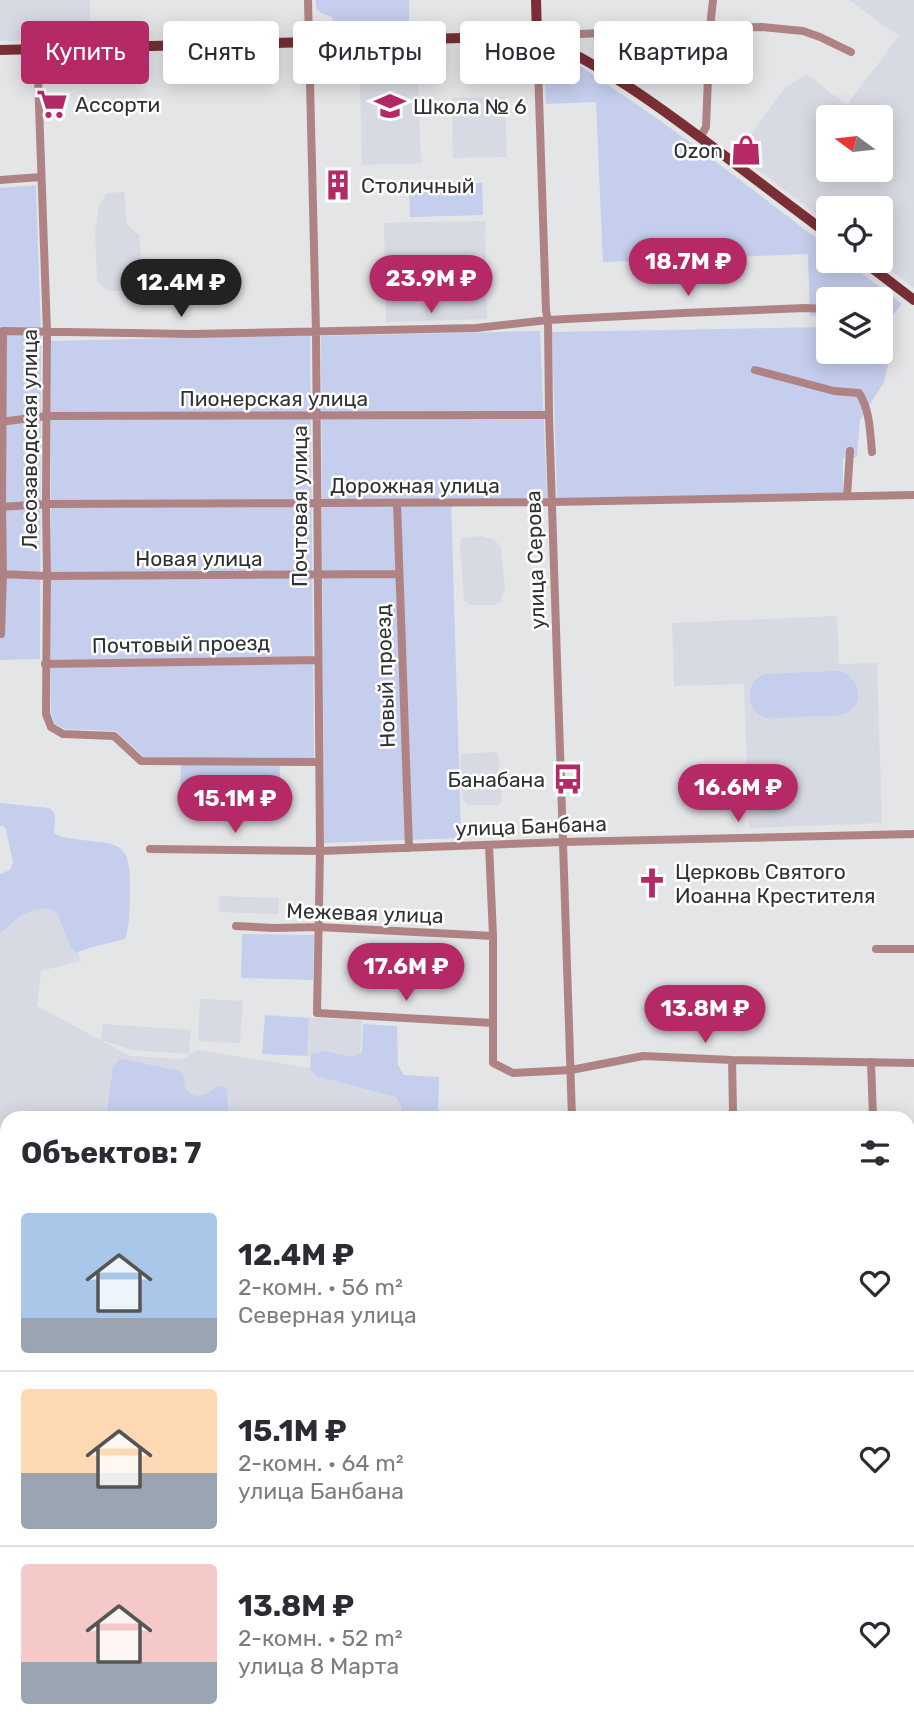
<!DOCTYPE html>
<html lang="ru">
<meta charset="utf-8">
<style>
:root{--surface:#fff;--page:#f2f2f3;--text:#2b2b33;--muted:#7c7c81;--line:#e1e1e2;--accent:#b42966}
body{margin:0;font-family:Rubik,sans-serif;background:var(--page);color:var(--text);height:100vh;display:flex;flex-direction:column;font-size:26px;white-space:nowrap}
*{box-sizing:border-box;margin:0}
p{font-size:23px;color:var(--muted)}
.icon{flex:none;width:38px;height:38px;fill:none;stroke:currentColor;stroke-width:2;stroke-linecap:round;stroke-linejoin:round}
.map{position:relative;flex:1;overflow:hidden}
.sheet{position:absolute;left:0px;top:1111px;width:915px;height:625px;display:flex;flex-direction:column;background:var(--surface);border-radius:21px 21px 0 0;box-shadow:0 4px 18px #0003}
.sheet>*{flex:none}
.banner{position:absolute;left:21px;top:21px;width:873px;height:63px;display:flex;gap:14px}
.needle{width:46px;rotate:285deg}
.fabs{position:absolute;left:816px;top:105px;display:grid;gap:14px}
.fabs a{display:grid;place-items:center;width:77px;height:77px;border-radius:7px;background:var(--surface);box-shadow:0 4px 18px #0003;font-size:35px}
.price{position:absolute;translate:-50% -60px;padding:0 16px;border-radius:24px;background:var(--accent);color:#fff;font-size:23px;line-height:46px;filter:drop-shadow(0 2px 4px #0008)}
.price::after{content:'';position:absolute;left:50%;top:42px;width:21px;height:16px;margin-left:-10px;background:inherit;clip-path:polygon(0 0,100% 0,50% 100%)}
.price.selected{background:#222;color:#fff}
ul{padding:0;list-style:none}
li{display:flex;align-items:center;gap:21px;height:175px;padding:0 21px}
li+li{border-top:2px solid var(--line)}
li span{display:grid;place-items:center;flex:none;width:196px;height:140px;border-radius:7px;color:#555}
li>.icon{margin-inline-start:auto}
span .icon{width:84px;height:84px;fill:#fffc;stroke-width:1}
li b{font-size:30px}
h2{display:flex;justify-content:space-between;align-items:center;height:84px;padding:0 21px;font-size:30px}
.chip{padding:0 24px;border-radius:7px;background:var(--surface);box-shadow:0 4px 18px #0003;font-size:24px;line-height:63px}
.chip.selected{background:var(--accent);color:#fff}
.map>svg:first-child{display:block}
</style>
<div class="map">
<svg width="914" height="1735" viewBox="0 0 914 1735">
<rect width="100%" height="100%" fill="#e4e5e7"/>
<path fill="#d7dae2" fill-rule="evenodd" d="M0,0H90V39L0,41Z
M849,0H914V288L878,261H880V208H828V223L737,154L783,90L806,74L847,105L899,36ZM828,117H880V170H828Z
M417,47L421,163L362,165L359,49Z
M505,97L507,157L453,158L452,98Z
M124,192L127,225L140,236L141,283L136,291H109L97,282L95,232L99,206L107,193Z
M485,221L487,319L386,322L384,223Z
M481,536L495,540L501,548L505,589L500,602L495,605H471L464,600L460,545L462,538Z
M837,616L839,664L877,663L882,823L749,828L744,684L674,686L672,623Z
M495,752L498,754L502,797L501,802L498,805H468L463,800L460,760L462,754Z
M219,896L279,898L278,914L219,912Z
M59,906L81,961L41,971L37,1006L130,1056L183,1059L197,1050L423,1086L421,1118H7V1729H346L344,1735H0V923L21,908Z
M200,999L243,1001L240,1043L198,1041Z
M309,1018L362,1020L360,1059L307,1056Z
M103,1024L191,1030L189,1054L132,1050L101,1040Z"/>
<path fill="#c5ceed" d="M316,0H409V25L401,31L335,32L332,31L330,26L333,20L332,17L321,13L316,9Z
M548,53C567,55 592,74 608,85C684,135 755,192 828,247V261H845L902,304L884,326L880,325V299H828V315L810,316L808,254L603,262L596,102L546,104L544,57Z
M482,183L483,215L410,217L409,185Z
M36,185L41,336L40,659L0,660V188Z
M828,327V352H880V329L889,337L892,345L891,352L884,382L860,420L857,457L843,458V493L557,498L552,332Z
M540,331L547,498L451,499L461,838L324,843L321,336Z
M310,335L314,760L144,757L116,731L65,729L55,724L51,713V341Z
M836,671C860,673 867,706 844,714C835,717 825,716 816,716C799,717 782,718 766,718C745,712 745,682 764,674Z
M181,764L280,766L279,800L180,798Z
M0,803L49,808C59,814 54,823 54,833C61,837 67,838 75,839C114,845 131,838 130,885C129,903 131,923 125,939L89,948L76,953L72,949L57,913C51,908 48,908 40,909C17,913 17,921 0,933V874L10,870L13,862L6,830L3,826H0Z
M242,934L314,935L313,980L241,978Z
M265,1015L309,1018L307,1056L262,1054Z
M363,1024L397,1026L398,1065L404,1075L439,1077L438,1118H399L402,1108L396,1097L317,1076L310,1069L311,1054L325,1051L354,1057L362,1052Z
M122,1059L179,1071L185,1078L184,1087C195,1101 205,1097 217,1086L227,1088L228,1118H106L113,1067L118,1061Z
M0,1425L7,1426V1729H322L325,1735H0Z
M359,1729H770V1735H357Z"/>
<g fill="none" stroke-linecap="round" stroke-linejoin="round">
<path stroke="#af8383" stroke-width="8" d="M308,0L316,331L320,851L317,1013L493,1023
M37,49L47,332L46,504L47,576L46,714L51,727L63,734L114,736L141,761L319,762
M700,138L706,127L710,28L713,0
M0,180L41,177
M880,311H885
M755,370L834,391L859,393C870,410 870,432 872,452
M0,422L46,416L549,415
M847,496L850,451
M397,503L409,848
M0,507L46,504L552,502L914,495
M0,574L47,576L398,574
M1,634L3,574L2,507L3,331L191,334L476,328L548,320L683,313L805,308L828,309
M45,664L318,660
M489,845L493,936V1063L513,1073L571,1070L643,1056L732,1060L914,1063
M150,849L320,851L563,842L914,834
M236,926L274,928L318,927L493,936
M876,949H914
M871,1062L873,1118
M572,1118L549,415L548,320L546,311L537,36L710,28L762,27L803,31L820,37L851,52
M731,1118L733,1110L732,1060
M908,1281H914"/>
<path stroke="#792f35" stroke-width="10" d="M536,0L537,36
M0,50L537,36C601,64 657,105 713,147C751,176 789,205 828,234
M863,261L914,300"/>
</g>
<defs>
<g id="supermarket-bare" transform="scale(2.415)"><path d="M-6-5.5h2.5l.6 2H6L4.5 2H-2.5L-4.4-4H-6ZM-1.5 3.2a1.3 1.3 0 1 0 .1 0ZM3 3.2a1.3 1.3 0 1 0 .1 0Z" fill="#b42966" stroke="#fff" stroke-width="2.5" paint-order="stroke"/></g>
<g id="school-bare" transform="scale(2.415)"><path d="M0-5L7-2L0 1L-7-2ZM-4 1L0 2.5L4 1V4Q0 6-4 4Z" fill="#b42966" stroke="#fff" stroke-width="2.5" paint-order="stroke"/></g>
<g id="shop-bare" transform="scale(2.415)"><path d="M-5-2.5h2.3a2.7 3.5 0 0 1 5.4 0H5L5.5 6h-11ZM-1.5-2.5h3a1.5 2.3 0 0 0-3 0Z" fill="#b42966" stroke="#fff" stroke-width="2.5" paint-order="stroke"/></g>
<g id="building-bare" transform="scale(2.415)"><path d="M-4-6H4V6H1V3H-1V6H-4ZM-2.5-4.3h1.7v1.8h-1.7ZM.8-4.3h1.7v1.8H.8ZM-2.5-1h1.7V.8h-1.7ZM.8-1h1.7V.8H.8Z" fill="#b42966" stroke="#fff" stroke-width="2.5" paint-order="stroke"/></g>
<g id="bus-bare" transform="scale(2.415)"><path d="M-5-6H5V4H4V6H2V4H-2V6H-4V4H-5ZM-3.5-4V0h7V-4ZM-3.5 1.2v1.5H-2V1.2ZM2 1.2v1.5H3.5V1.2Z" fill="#b42966" stroke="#fff" stroke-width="2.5" paint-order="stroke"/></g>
<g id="church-bare" transform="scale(2.415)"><path d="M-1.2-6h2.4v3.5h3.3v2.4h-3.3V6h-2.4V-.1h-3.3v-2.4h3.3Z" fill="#b42966" stroke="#fff" stroke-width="2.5" paint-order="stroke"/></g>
</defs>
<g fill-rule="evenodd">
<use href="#supermarket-bare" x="52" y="104"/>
<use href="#school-bare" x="390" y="106"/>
<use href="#shop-bare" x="746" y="150"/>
<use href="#building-bare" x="338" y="185"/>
<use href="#bus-bare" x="568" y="779"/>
<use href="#church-bare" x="652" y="883"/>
</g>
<g text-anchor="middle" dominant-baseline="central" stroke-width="5" stroke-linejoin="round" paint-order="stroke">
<g font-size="21" fill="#303131" stroke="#fff" text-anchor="start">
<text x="75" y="104">Ассорти</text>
<text x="413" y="106">Школа № 6</text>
<text x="723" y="150" text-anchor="end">Ozon</text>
<text x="361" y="185">Столичный</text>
<text x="545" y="779" text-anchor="end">Банабана</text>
<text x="675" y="871">Церковь Святого<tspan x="675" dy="24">Иоанна Крестителя</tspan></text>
</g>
<g font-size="21" fill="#303131" stroke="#fff">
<text x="274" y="398">Пионерская улица</text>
<text transform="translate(29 439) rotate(-90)">Лесозаводская улица</text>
<text x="415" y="485">Дорожная улица</text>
<text transform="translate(299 506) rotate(-90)">Почтовая улица</text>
<text x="199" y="558">Новая улица</text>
<text transform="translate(535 560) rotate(-92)">улица Серова</text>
<text transform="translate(181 644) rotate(-1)">Почтовый проезд</text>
<text transform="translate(385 676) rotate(-92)">Новый проезд</text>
<text transform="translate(531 826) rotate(-2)">улица Банбана</text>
<text transform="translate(365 913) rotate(2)">Межевая улица</text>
</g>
</g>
</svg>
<div class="fabs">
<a><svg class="needle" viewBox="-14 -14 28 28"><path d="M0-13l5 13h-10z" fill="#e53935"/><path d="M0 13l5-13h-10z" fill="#7c7c81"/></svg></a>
<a><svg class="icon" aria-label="locate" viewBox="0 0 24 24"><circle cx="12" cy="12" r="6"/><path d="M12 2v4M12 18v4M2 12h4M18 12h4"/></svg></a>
<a><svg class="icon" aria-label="layers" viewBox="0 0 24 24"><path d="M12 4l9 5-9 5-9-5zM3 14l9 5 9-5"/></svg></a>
</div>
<b class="price" style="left:688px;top:298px">18.7M ₽</b>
<b class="price" style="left:431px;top:315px">23.9M ₽</b>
<b class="price selected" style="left:181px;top:319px">12.4M ₽</b>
<b class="price" style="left:738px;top:824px">16.6M ₽</b>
<b class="price" style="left:235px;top:835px">15.1M ₽</b>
<b class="price" style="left:406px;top:1003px">17.6M ₽</b>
<b class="price" style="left:705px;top:1045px">13.8M ₽</b>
<div class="banner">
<a class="chip selected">Купить</a>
<a class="chip">Снять</a>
<a class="chip">Фильтры</a>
<a class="chip">Новое</a>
<a class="chip">Квартира</a>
</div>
<section class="sheet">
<h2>Объектов: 7<svg class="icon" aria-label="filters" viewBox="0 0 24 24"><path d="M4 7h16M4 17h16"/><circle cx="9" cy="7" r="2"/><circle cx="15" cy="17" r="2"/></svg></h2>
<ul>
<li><span style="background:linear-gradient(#a9c7e8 75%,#9aa5b1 0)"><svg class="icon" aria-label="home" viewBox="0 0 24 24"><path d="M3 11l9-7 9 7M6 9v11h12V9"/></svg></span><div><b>12.4M ₽</b><p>2-комн. · 56 m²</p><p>Северная улица</p></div><svg class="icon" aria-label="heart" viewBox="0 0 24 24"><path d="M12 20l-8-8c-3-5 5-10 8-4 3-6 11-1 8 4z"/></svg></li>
<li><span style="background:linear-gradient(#ffd9b3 60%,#9aa5b1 0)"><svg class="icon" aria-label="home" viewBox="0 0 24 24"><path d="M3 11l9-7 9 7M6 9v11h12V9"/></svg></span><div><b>15.1M ₽</b><p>2-комн. · 64 m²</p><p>улица Банбана</p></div><svg class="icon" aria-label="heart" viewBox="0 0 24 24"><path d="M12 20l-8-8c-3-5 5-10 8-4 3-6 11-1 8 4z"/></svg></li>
<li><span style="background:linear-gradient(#f6c9c9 70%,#9aa5b1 0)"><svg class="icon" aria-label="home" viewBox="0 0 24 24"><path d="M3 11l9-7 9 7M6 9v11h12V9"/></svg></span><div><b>13.8M ₽</b><p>2-комн. · 52 m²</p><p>улица 8 Марта</p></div><svg class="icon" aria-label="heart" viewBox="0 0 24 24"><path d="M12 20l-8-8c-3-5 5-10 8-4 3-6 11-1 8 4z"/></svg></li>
</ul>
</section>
</div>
